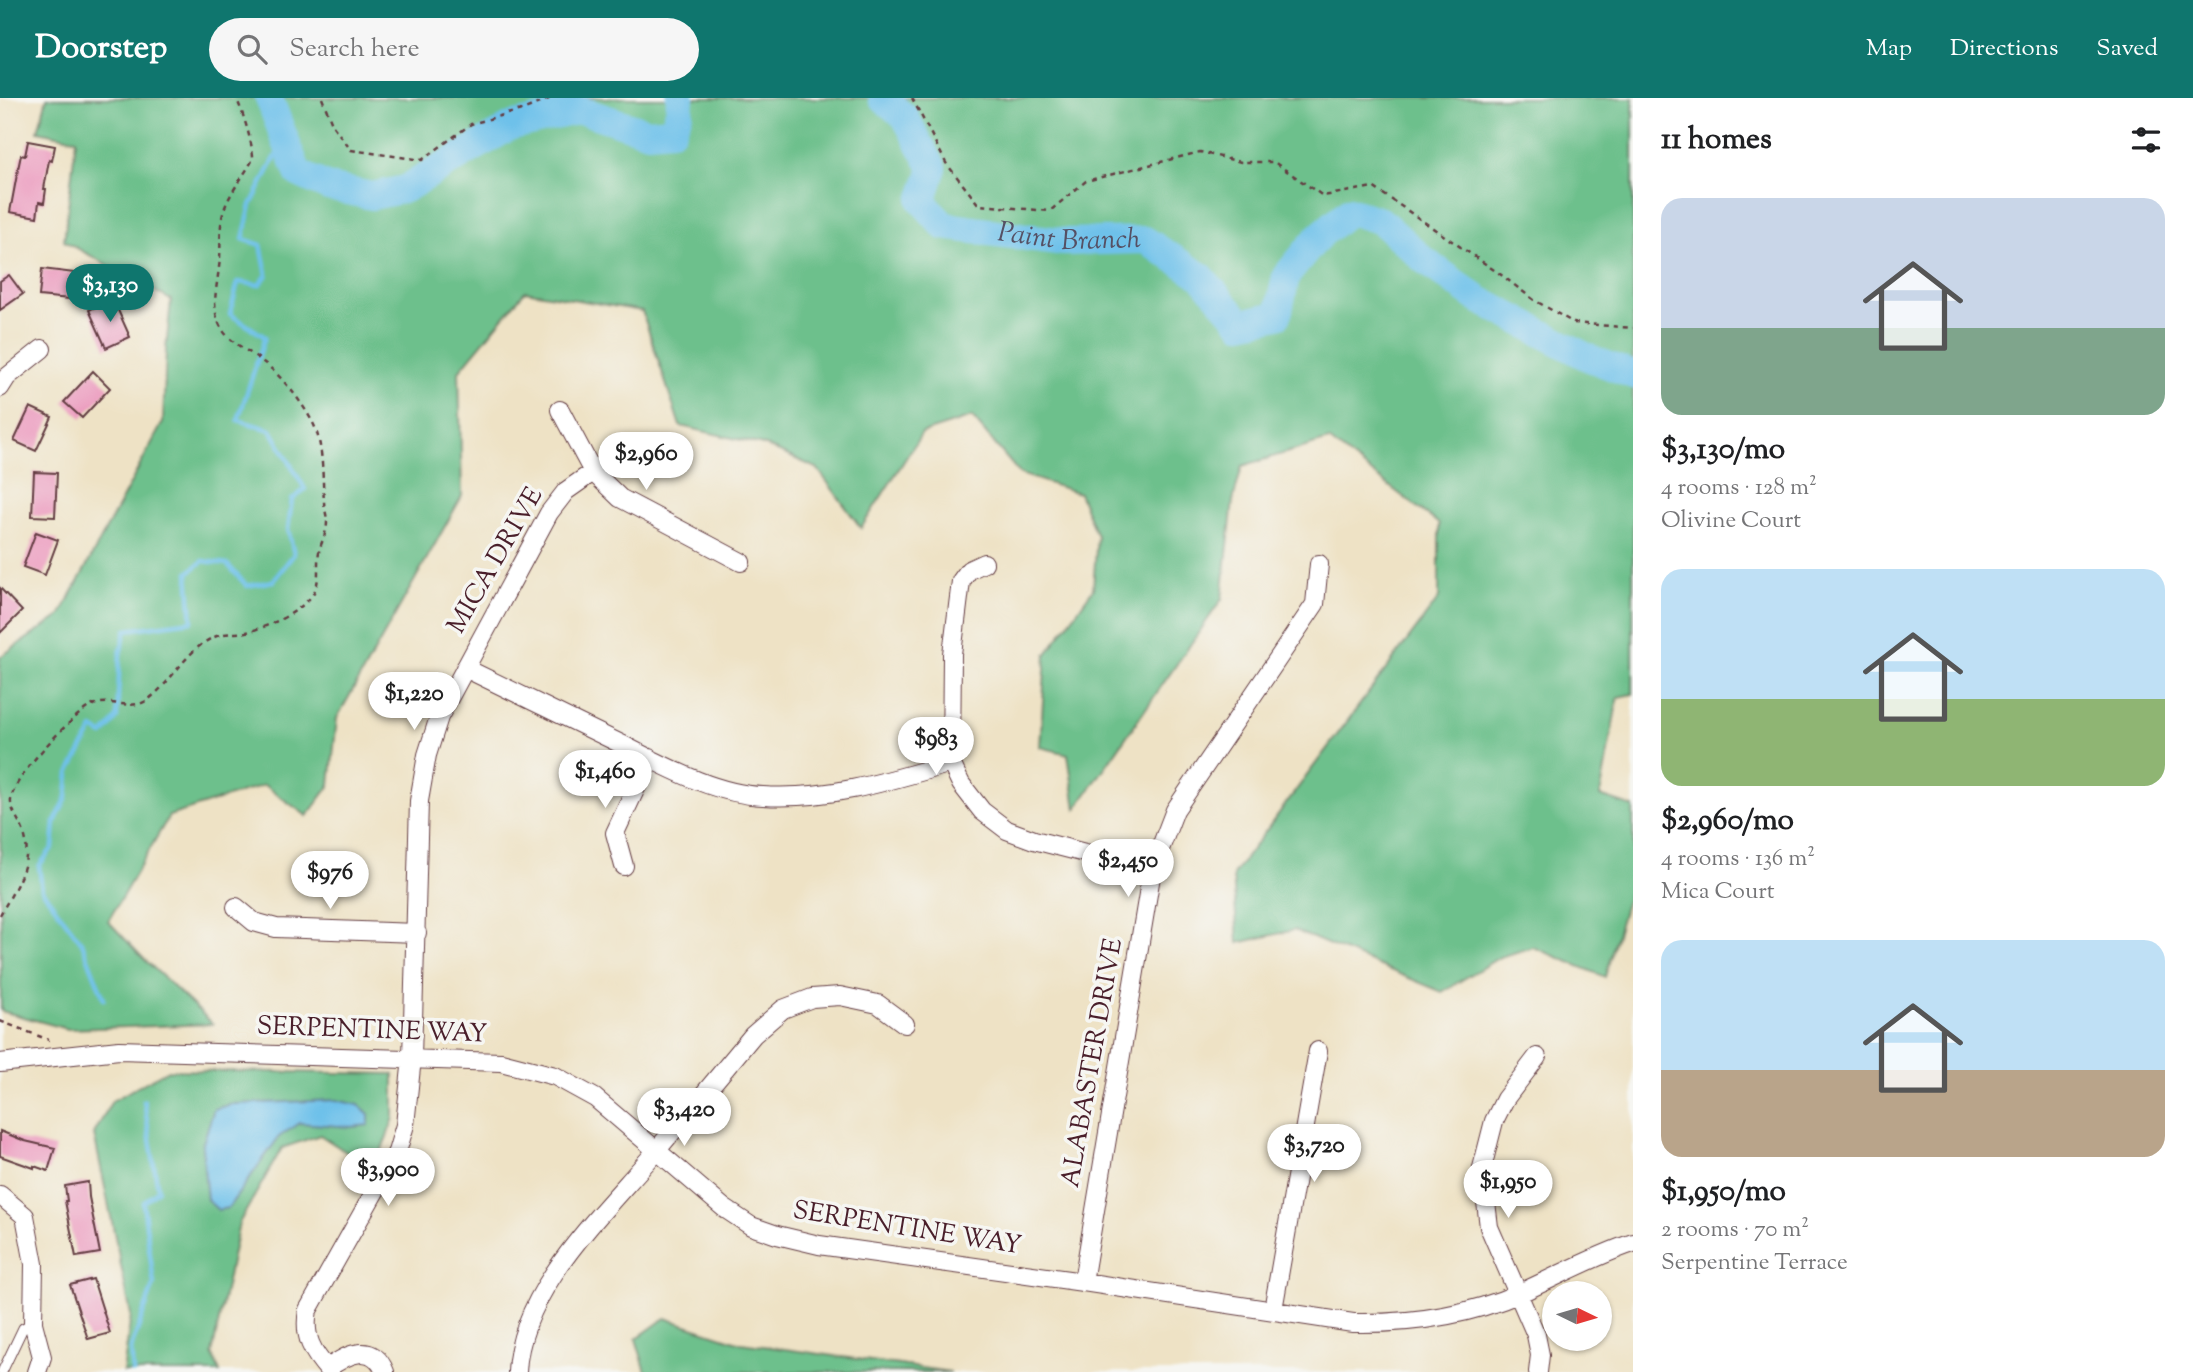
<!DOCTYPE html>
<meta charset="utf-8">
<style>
:root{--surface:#fff;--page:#f6f6f6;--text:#202124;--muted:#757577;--accent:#0f766e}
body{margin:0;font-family:"Sorts Mill Goudy",serif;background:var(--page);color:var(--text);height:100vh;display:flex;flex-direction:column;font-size:26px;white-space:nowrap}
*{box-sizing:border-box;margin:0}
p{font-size:23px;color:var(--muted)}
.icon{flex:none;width:38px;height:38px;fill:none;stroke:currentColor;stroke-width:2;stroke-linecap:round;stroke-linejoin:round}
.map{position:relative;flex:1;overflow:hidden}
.drawer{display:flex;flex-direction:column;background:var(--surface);width:560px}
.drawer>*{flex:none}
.needle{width:46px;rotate:95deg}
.fabs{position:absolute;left:1542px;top:1183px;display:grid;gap:14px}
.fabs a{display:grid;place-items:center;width:70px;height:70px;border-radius:50%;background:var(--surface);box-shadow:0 2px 5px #0004;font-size:35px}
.price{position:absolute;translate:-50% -60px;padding:0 16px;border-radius:24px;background:#fff;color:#222;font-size:23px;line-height:46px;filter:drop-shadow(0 2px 4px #0008)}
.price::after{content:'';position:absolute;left:50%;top:42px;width:21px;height:16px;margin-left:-10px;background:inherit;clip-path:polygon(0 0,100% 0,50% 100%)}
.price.active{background:var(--accent);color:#fff}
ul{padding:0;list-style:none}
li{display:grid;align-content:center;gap:14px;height:371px;padding:0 28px}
li span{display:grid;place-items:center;height:217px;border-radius:21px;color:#555}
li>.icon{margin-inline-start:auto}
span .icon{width:126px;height:126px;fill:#fffc;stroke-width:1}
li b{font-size:30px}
h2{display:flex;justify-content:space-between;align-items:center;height:84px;padding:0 28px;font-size:30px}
header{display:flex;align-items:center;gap:42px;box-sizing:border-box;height:98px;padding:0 35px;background:var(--accent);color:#fff}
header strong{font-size:33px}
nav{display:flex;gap:38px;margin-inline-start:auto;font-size:24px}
.search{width:490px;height:63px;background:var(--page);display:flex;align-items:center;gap:18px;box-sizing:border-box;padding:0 24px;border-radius:38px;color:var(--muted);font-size:26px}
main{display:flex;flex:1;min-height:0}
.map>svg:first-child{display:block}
</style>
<header>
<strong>Doorstep</strong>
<div class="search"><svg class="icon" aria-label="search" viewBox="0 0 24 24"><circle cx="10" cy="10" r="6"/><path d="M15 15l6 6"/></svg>Search here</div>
<nav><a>Map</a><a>Directions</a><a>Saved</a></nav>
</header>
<main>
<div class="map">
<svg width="1633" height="1274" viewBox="0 0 1633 1274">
<rect width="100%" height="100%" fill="#f6f6f2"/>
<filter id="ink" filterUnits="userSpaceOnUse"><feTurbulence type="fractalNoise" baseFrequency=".0143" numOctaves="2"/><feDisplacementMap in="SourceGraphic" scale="14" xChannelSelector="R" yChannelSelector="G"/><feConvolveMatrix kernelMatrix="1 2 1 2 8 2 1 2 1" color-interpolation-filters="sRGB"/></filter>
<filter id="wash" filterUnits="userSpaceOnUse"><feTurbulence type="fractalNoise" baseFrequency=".00686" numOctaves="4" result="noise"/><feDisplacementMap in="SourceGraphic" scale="28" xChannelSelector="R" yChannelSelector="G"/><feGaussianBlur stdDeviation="1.57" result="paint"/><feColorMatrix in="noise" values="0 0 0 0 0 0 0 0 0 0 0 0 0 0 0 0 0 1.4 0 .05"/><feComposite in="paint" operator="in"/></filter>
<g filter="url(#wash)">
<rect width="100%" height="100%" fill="#eee2c5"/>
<path fill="#6dc08c" stroke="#5c705c" stroke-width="2" d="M47,0H1633V596L1618,599L1600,698L1633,709V780L1605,879L1533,849L1500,859L1442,894L1294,832L1238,845L1233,777L1439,500V426L1329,342L1242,368L1233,403L1222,501L1076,711L1068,656L1040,649L1046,557L1093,491L1097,438L1079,395L1020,376L972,319L922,335L861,430L817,370L763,347L680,328L642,213L525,193L459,273L462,398L337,620L330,687L307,718L264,687L169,718L108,823L143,860L213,926L68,931L1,913L0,559L60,518L163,324L166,252L171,202L64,143L76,41L38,33Z
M168,972L394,976V1020L374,1072L320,1037L282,1050L239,1125L212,1256L220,1274H123L131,1217L94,1036L112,1003Z
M665,1220L741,1245L950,1274H646L636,1241Z"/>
<path fill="#6ec1ea" stroke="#5c708a" stroke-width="2" d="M336,1002L359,1007L369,1016V1027L351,1029L299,1025L279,1039L228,1110L218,1112L207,1102L202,1048L214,1011L232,1006Z"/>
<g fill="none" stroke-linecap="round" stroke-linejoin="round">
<path stroke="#6ec1ea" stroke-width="4.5" d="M104,901L82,845L42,792L39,768L53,749L55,724L67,699L69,675L93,631L103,637L117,620L120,556L126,532L192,523L188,475L203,463L227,466L247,488L273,483L294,456L288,431L292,402L305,391L271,332L238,322L265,239L230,216L238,184L259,187L267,177L261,147L243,141L251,107L284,42
M133,1274L131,1250L154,1186L143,1105L158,1092L144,1003"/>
<g stroke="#6ec1ea" stroke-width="28">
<path d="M269,0L298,75L328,89L372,98L405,91L511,28L580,12L648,34L672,32L679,15L680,0"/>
<path id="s1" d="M882,0L905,19L933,70L922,103L944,128L1065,144L1145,142L1201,178L1241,225L1278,217L1286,178L1318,139L1349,113L1381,123L1424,162L1478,201L1587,259L1633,277"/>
</g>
</g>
<g id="blocks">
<path fill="#eb97bc" d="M28,43L55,48L52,63L49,62L44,91H46L44,105L39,104L37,119L10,114L18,71L21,57L25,58Z
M42,171L83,176L80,202L39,198Z
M9,177L23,196L0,212V183Z
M113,201L130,239L106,250L89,212Z
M93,273L110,290L82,320L64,304Z
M30,309L52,319L36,353L14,343Z
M34,374L57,375L55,419L32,418Z
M36,434L58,442L45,477L23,469Z
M0,490L22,513L0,535Z
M0,1033L25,1043L55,1050L48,1073L34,1068V1070L0,1058Z
M88,1084L89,1099L100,1155L76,1159L65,1103H67L65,1088Z
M93,1181L110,1235L88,1241L70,1187Z"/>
</g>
</g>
<g filter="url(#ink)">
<use href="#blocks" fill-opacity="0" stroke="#633c42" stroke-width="2"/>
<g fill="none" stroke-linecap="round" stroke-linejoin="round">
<g stroke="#633c42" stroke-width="11">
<path id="service" d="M2,1274L23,1230L33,1225"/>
</g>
<g stroke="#633c42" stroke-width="20">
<path id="minor" d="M0,290L7,279L42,251
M560,312L593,374L620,400L741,464
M984,465L969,472L961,483L952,556L951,665L961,686L982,713L1007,732L1034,742L1152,772
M465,570C516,595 568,620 619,645C663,667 713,696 763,698C829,702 889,683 951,665
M624,768L615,735L650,660
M236,809L254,824L276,830L417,835
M1537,959L1505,1001L1494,1023L1482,1070L1489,1129L1536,1237L1540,1257L1538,1274
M0,965L119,952L501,964L555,978L595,1000L724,1110L751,1128L777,1137L819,1147L1083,1184L1353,1225C1410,1226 1467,1218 1520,1195C1558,1178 1594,1158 1633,1145
M0,1097L25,1118L34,1166L33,1225L42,1259L37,1274
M1083,1184L1152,772L1175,712L1315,506L1319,466
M1273,1212L1318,953
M327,1271C347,1256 373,1243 385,1274
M330,1274C312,1254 303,1239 308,1212L397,1054L405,1027L412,960L419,703L427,657L439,619L549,415L566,393L593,374
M517,1274C520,1193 600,1118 650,1060C685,1019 719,978 753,937L783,911L812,900L840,898L878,906L905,926"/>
</g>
<path stroke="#633c42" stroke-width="2.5" stroke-dasharray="5 5" stroke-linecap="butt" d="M322,0L333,28L351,52L422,62L471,26L525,11L551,0
M912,0L946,65L979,107L1050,113L1086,83L1200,54L1241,64H1274L1323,98L1373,89L1500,176L1534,202L1574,225L1633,230
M0,817C13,793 32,767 25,739C23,727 13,717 11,705C8,683 70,620 89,609C107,598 130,613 146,603C173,585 187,547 220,537C230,534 241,536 251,533C272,527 313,509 317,486C319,476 317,464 319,454C321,444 327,435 327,424C327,417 324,410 324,403C322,379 324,347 313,325C302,304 282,278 263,264C250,253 231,246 222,231C210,212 217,190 219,169C222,150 218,131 224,112C230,94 244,78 253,61C254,51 242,10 236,0
M0,923L49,942"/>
<use href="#service" stroke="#fff" stroke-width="9"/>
<use href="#minor" stroke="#fff" stroke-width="18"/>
</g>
</g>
<g text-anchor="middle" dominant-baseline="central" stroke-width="7" stroke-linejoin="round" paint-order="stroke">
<g font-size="26" fill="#4a1f2b" stroke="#f6f6f2">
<text transform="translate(496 463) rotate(-60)">MICA DRIVE</text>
<text transform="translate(372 933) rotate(2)">SERPENTINE WAY</text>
<text transform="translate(1093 965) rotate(-80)">ALABASTER DRIVE</text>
<text transform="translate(907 1131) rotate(9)">SERPENTINE WAY</text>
</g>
<g font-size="28" font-style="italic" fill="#555064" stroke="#f6f6f2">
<text stroke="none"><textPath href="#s1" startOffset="282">Paint Branch</textPath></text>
</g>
</g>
</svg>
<div class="fabs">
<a><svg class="needle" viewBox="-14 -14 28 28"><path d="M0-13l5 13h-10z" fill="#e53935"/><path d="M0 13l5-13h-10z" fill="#757577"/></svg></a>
</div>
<b class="price active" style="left:110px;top:226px">$3,130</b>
<b class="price" style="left:646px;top:394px">$2,960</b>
<b class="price" style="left:414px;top:634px">$1,220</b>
<b class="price" style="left:936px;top:679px">$983</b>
<b class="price" style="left:605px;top:712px">$1,460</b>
<b class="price" style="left:1128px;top:801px">$2,450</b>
<b class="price" style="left:330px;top:813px">$976</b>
<b class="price" style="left:684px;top:1050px">$3,420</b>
<b class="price" style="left:1314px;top:1086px">$3,720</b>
<b class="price" style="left:388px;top:1110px">$3,900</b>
<b class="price" style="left:1508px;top:1122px">$1,950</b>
</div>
<section class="drawer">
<h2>11 homes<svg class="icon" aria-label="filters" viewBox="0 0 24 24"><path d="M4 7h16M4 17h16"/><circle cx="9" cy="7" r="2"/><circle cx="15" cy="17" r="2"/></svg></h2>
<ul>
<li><span style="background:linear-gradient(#c9d6e8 60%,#7fa58c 0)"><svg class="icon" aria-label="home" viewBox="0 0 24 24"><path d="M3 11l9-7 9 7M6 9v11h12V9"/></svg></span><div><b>$3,130/mo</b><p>4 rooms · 128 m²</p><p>Olivine Court</p></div></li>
<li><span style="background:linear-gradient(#bfe0f5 60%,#8fb573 0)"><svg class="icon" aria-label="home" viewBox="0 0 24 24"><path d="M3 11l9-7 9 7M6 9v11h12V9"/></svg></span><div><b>$2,960/mo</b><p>4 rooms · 136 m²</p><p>Mica Court</p></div></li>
<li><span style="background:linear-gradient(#bfe0f5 60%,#b9a48a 0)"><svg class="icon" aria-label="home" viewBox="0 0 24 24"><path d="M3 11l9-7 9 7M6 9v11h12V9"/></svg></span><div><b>$1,950/mo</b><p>2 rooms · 70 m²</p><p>Serpentine Terrace</p></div></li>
</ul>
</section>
</main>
